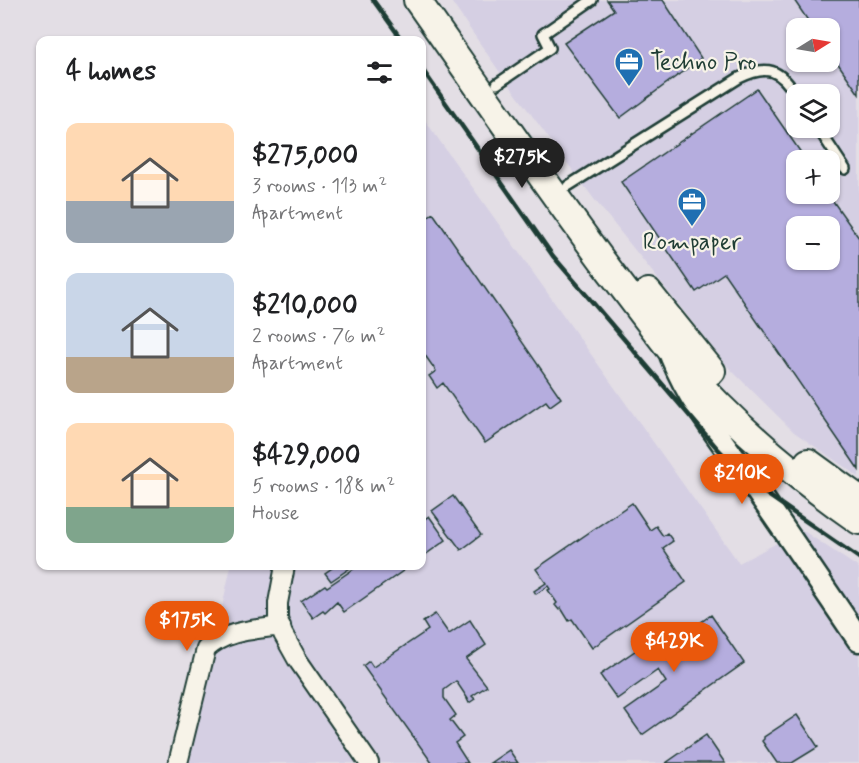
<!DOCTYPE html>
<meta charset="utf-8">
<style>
:root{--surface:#fff;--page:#f6f6f6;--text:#202124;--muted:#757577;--accent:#ea580c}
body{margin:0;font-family:Mynerve,sans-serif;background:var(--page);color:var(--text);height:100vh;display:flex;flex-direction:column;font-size:22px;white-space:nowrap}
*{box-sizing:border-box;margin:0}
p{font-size:20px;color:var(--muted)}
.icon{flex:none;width:33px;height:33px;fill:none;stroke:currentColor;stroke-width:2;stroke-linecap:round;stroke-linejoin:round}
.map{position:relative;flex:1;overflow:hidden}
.side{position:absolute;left:36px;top:36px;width:390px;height:534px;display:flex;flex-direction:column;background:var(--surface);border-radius:12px;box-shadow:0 2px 4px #0004}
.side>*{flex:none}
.needle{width:39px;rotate:79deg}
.buttons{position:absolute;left:786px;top:18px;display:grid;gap:12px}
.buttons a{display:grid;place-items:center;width:54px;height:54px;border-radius:12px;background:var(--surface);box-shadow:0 2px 4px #0004;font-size:30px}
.price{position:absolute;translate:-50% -51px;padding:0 14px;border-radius:21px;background:var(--accent);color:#fff;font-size:20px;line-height:39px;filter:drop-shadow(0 2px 3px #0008)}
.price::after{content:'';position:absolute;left:50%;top:36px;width:18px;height:14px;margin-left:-9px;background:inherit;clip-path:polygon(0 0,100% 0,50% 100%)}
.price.active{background:#222;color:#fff}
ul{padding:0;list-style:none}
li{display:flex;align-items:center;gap:18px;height:150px;padding:0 30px}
li span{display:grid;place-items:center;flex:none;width:168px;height:120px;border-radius:12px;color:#555}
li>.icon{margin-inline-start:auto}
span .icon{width:72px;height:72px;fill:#fffc;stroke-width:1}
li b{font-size:26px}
h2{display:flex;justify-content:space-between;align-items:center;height:72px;padding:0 30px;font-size:26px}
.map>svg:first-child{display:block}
</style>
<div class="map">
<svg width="859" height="763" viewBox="0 0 859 763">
<rect width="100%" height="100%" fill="#e3dee5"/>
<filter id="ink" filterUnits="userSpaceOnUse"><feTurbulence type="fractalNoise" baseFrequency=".0167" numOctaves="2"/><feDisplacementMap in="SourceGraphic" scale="12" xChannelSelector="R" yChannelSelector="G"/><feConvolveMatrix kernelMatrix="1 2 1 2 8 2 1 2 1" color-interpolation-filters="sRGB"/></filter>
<g filter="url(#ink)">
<path fill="#d5cfe3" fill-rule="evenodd" d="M450,0H859V477L794,432L730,369L594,199L499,71ZM796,28H830V62H796ZM796,94H830V128H796ZM796,160H830V194H796ZM796,226H830V260H796Z
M422,116L739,563L802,530L859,568V763H188L231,566H422Z"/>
<path fill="#b5adde" stroke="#1f3d34" stroke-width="1.5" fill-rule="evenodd" d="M607,0H663L701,58L620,118L564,43L614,10Z
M794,0H859V94L830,52V28H813Z
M757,89L806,160H796V194H828L859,238V470L724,273L696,292L621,182ZM796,226H830V260H796Z
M433,213L561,398L550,406L546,401L485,443L443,383L437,388L429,376L436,371L422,351V221Z
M453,496L481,535L461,550L432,511Z
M632,503L650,530L656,526L663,536L667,533L673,541L663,548L686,582L592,648L572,619L569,621L561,608L559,610L555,605L557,603L548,590L550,589L548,586L536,594L534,591L546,583L536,569Z
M429,516L446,540L422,557V521Z
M335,566L337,567L339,566H353L331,581L325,573Z
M358,566H410L344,612L337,602L325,613L323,611L313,618L301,601L325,585L327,587Z
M435,614L449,634L470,620L486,645L466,659L487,686L472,696L475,699L469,703L467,699H468L456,681L444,690V698L456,715L450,720L463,737L455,743L468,763H432L363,666L369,661L373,667L428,630L423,622Z
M711,615L744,663L642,735L625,711L666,682L658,670L617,699L600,675L645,644L653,656Z
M797,715L818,747L792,763H777L762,741L764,739V737Z
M706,735L725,763H666Z
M509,750L518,763H490Z"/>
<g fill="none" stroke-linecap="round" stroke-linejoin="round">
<g stroke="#1f3d34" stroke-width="14">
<path id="service" d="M497,84L550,48L543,34L592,0
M818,128L845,169
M568,186L739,78C767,64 780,69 796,95"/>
</g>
<g stroke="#1f3d34" stroke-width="22">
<path id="minor" d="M285,566L278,603V619L283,634L297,659L369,763
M178,763L206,649C226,630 255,630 281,626"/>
</g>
<g stroke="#1f3d34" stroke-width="27">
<path id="tertiary" d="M672,357C692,406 723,442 753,485C789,536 824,588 859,640"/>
</g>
<g stroke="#1f3d34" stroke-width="30">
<path id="secondary" d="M417,0C481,91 544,182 610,271C645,316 678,364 719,405C762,448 810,487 859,521
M648,292L712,371
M808,462L859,499"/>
</g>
<use href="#service" stroke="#f7f3e8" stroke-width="9"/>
<use href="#minor" stroke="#f7f3e8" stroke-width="18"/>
<use href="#tertiary" stroke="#f7f3e8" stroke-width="22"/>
<use href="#secondary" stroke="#f7f3e8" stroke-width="26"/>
<path stroke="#1f3d34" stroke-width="4.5" d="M373,0L402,40
M422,69L553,256L717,448L752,484L859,558"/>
</g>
</g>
<defs>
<g id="office-pin" transform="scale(1.5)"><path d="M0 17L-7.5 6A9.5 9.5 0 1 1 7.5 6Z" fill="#1f6fb2" stroke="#f7f3e8"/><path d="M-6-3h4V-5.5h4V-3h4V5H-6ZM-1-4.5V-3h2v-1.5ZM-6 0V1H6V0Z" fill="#fff"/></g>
</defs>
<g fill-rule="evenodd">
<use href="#office-pin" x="629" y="62"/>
<use href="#office-pin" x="692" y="202"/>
</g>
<g text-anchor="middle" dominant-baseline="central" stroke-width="4.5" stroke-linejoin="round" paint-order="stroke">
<g font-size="24" fill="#1f3d34" stroke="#f7f3e8" text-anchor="start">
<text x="650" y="62">Techno Pro</text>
<text x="692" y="242" text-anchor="middle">Rompaper</text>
</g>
</g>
</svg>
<div class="buttons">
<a><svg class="needle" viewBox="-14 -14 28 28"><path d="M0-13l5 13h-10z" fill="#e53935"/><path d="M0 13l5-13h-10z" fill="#757577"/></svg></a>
<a><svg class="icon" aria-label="layers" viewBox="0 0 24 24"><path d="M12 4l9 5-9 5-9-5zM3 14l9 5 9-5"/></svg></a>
<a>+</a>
<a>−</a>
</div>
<b class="price active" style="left:522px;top:189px">$275K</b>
<b class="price" style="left:742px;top:505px">$210K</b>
<b class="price" style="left:187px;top:652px">$175K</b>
<b class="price" style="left:674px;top:673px">$429K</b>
<section class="side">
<h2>4 homes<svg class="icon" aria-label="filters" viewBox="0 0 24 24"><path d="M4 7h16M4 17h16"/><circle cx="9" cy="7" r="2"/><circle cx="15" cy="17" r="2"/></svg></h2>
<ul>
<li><span style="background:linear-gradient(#ffd9b3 65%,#9aa5b1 0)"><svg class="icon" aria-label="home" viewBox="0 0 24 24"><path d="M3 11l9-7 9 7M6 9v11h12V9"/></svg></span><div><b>$275,000</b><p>3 rooms · 113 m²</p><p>Apartment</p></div></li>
<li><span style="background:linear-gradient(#c9d6e8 70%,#b9a48a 0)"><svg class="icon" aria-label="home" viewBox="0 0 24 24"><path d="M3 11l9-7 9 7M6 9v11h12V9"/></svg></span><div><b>$210,000</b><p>2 rooms · 76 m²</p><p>Apartment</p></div></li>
<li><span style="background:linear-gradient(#ffd9b3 70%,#7fa58c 0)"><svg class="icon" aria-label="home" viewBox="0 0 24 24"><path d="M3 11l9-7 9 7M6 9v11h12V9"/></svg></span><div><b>$429,000</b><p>5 rooms · 188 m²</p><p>House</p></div></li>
</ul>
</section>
</div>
